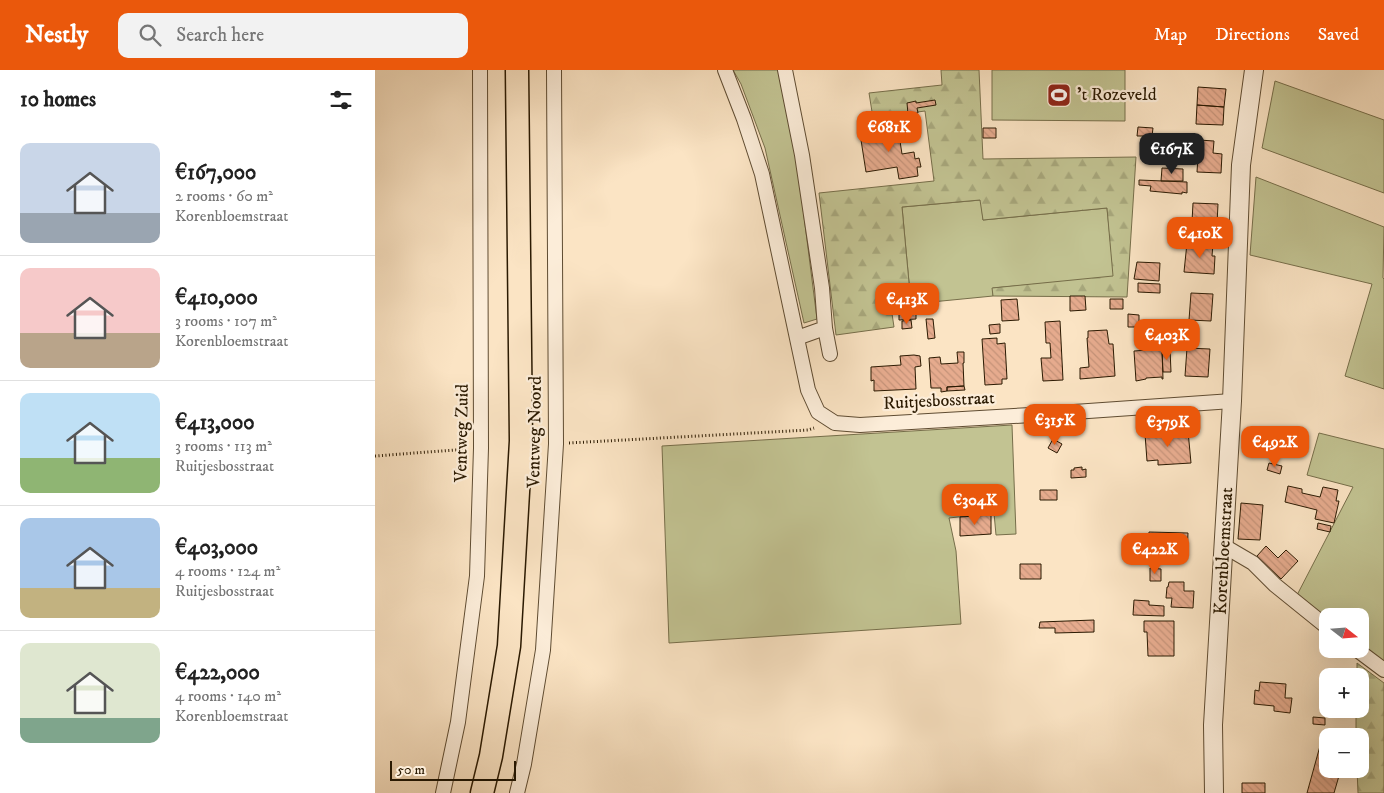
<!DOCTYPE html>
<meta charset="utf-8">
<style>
:root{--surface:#fff;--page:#f2f2f2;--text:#222;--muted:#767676;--line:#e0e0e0;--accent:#ea580c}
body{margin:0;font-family:"IM FELL DW Pica",serif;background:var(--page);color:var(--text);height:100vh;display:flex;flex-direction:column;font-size:19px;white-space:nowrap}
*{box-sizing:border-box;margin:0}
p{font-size:16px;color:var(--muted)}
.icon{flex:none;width:28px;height:28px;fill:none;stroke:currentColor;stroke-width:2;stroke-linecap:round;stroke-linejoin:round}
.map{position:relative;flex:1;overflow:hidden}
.sheet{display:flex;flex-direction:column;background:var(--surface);width:375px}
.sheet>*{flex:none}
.needle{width:32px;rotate:107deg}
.buttons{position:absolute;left:944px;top:538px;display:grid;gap:10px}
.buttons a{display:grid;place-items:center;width:50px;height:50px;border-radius:10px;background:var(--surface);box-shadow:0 5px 20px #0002;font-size:25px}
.scale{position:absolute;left:15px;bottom:12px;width:126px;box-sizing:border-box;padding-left:5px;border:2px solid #2b1a02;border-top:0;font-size:14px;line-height:18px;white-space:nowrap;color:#2b1a02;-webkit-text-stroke:4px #fcedd9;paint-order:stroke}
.price{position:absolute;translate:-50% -42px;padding:0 11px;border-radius:10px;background:var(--accent);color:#fff;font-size:16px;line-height:32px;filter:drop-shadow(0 1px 2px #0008)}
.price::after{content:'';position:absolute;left:50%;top:30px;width:15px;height:11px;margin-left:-8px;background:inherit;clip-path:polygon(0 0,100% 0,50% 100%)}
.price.on{background:#222;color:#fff}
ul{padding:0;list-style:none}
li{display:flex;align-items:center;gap:15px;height:125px;padding:0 20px}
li+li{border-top:1px solid var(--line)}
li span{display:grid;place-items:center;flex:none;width:140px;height:100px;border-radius:10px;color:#555}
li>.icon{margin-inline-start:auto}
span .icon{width:60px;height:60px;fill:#fffc;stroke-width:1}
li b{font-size:21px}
h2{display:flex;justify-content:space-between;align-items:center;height:60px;padding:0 20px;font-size:21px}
header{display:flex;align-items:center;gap:30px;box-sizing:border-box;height:70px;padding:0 25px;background:var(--accent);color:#fff}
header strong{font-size:24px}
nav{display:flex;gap:28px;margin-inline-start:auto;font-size:18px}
.search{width:350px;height:45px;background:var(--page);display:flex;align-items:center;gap:12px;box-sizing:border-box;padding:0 18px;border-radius:10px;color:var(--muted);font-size:19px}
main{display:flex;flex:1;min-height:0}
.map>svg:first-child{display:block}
</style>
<header>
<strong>Nestly</strong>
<div class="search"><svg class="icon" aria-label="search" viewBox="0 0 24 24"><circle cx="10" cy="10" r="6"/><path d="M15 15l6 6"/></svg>Search here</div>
<nav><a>Map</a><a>Directions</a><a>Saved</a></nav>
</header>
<main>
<section class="sheet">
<h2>10 homes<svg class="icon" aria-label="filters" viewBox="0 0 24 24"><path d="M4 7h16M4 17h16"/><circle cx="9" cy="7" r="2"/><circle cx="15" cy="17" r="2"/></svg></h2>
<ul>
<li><span style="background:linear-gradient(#c9d6e8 70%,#9aa5b1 0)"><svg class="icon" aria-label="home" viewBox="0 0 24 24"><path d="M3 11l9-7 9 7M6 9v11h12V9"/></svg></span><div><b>€167,000</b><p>2 rooms · 60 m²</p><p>Korenbloemstraat</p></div></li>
<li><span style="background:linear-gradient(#f6c9c9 65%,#b9a48a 0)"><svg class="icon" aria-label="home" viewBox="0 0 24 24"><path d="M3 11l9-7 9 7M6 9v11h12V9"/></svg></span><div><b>€410,000</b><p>3 rooms · 107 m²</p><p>Korenbloemstraat</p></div></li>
<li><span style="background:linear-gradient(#bfe0f5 65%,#8fb573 0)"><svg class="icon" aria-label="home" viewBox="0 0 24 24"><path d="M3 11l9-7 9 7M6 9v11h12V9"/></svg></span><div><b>€413,000</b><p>3 rooms · 113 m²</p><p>Ruitjesbosstraat</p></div></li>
<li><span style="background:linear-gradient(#a9c7e8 70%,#c2b280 0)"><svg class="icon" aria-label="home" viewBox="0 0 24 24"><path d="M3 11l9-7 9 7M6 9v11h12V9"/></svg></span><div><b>€403,000</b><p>4 rooms · 124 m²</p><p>Ruitjesbosstraat</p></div></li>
<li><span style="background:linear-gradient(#dfe7d0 75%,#7fa58c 0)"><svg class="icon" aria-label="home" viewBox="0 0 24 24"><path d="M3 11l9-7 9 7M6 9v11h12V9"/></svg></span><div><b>€422,000</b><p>4 rooms · 140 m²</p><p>Korenbloemstraat</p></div></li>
</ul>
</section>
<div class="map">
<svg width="1009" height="723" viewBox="0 0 1009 723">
<defs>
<pattern id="forest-firs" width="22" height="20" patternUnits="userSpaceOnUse" patternTransform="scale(1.25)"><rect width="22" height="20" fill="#c2c392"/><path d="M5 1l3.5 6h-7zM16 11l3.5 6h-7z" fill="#a7a77c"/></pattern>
<pattern id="building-back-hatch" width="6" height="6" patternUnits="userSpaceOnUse" patternTransform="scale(1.25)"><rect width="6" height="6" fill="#e6ab8e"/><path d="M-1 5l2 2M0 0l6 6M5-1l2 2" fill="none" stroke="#c59379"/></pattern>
</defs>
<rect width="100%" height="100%" fill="#fbe4c4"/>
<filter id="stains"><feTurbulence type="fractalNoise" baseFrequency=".004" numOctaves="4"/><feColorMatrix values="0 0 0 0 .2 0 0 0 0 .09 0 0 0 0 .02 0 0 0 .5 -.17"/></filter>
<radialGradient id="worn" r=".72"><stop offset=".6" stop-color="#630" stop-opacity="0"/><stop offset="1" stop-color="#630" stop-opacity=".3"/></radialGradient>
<path fill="#c2c392" stroke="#766e4a" d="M358,0H405L424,107L442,249L429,253L390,78L366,14Z
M617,0H750V51L617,50Z
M900,11L1009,50V123L887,78Z
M881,107L1009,157L1008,208L1009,209V319L970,306L997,214L875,185Z
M606,130L608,150L732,138L739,207L618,218V226L536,234L527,137Z
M637,355L641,464L621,465L619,443L574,448L581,481L586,554L294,573L287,376Z
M944,363L1009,379V593L985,575V546H952V551L921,527L978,417L932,405Z"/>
<path fill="url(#forest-firs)" stroke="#766e4a" d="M566,0H604L608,89L761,87L752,227L618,226L617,218L738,206L732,138L608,150L605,130L527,137L536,234L516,237L519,257L461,265L444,123L559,111L550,41L498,48L494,23L567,15Z
M982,593L1009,613V723H983L982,699H985V666H981V639H985V606H982Z"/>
<path fill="url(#building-back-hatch)" stroke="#2b1a02" d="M823,17L851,19L849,37L822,35Z
M560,30L561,35L542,38L543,43L533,44L532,33L541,31V33Z
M822,35L849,37L848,55L821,54Z
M522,52L527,84L539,82L540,89L544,88L546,97H542L543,106L524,109L522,97L491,102L486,70L505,67L503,55Z
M763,57L778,58L777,66H762Z
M608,58H621V68H608Z
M824,70L839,71L838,83L847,84L846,103L822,102Z
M787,98L808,99V111H786Z
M764,110L812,112V123L807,122V124L775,121L776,116L764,115Z
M818,133L843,134L842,154L817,152Z
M812,173L838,174L837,186H840L839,204L809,202Z
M762,192L785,193L784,211L759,209Z
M763,213L785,214V223L763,222Z
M816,223L838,224L836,251L814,250Z
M695,226H710L711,240L695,241Z
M642,229L644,250L627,251L626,230Z
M735,229H748V239H735Z
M541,239V249L524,250V240Z
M753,244L764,245V257H753Z
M551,249H558L560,268L553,269Z
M536,250L537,258L527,259V251Z
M685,251L688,310L668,311L666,288H676L675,273H671L670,252Z
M625,254V263L615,264L614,255Z
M798,259L805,260V271H797Z
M732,260L734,274H738L740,306L705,309V298L714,297L712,268H713V261Z
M805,260L812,261L811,271H805Z
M622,268V274L630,273L632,309H627V314L610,315L607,269Z
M812,278L835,279L833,307L810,306Z
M787,279L788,309H787V307L771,308V309L761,311L759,281Z
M795,279L796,302H788L787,280Z
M582,282H589V293H588L589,316L572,317V321L566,322V318H556L554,288L565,287L566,294L583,293Z
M539,285L545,286L546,296L540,297L541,319L499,321V310L496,311V297L526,295L525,286Z
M589,316L590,320L572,321V317Z
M813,361L816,393L783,395V390L772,391L770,364Z
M678,369L687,374L682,383L673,378Z
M894,393L907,396L905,404L892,400Z
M707,397V400L711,399V407L696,408V400H699V398Z
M913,416L927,419V423L945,427L948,417L963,420L961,431H964L959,453L940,449L942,440L910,432Z
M665,420H682V430H665Z
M866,433L888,435L885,470L863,469Z
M616,445V464L585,466V447Z
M943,453L956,456L955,462L942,459Z
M774,462L813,463L812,484L798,483V489L773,488Z
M891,476L903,488L911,480L923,491L906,509L882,486Z
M798,483L812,484V489H798Z
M645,494H666V509H645Z
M775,498L786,499V511H775Z
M794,512H809V521H819L818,538L796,537L797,528H791L792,517H793Z
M759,530L774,531V535L789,536V546L758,545Z
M719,550V562L680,563V558H664L665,552Z
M769,551H799V586H773L772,562H769Z
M885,612L911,614L910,628H917L915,643L899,641V636L879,634L880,620L884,621Z
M938,647L950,648V655L938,654Z
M945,676L952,679V699H966L959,723H932Z
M867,713H890V723H867Z"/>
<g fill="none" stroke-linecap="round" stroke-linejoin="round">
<g stroke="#5f4c32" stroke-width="16">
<path id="minor" d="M350,0L369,49L387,104L433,320L443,342L460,353L485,355L656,345L857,331
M410,0L427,85L447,218L450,258L455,284
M422,268L450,258
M849,476L878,493L900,515L952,557
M981,579L1009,600
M68,723L83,652L102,506L106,378L105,0
M142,723L149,694L168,580L181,374L179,0"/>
</g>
<g stroke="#5f4c32" stroke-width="20">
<path id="tertiary" d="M839,723L838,655L857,331L866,95L879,0"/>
</g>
<g stroke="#2b1a02" stroke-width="25">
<path id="trunk" d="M107,723L116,686L134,576L146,371L142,0"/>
</g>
<path stroke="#2b1a02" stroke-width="3" stroke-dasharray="1 2.5" stroke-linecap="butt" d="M194,373L433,360L439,358
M0,386L93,379"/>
<use href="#minor" stroke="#fcedd9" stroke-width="14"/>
<use href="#tertiary" stroke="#fcedd9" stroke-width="18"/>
<use href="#trunk" stroke="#fbe4c4" stroke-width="22"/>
</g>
<defs>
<g id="stadium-square" transform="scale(1.25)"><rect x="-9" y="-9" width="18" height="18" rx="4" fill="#8f2418" stroke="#fcedd9"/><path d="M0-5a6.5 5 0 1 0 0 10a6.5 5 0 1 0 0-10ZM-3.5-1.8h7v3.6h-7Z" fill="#fff"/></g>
</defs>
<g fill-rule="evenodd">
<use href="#stadium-square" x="684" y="25"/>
</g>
<g text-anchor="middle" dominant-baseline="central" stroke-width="4.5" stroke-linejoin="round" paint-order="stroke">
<g font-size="18" fill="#2b1a02" stroke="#fcedd9" text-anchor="start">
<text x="702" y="25">'t Rozeveld</text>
</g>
<g font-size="18" fill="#2b1a02" stroke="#fcedd9">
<text transform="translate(564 331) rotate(-3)">Ruitjesbosstraat</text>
<text transform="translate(160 362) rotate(-89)">Ventweg Noord</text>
<text transform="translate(87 363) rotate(-89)">Ventweg Zuid</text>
<text transform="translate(849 481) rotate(-87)">Korenbloemstraat</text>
</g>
</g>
<rect width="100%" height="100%" filter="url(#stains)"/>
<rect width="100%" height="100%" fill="url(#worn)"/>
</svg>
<div class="buttons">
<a><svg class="needle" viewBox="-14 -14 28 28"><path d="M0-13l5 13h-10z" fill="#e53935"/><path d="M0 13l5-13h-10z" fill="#767676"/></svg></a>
<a>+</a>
<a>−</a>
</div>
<div class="scale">50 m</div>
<b class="price" style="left:514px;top:83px">€681K</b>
<b class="price on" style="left:797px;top:105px">€167K</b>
<b class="price" style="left:825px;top:189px">€410K</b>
<b class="price" style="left:532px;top:255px">€413K</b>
<b class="price" style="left:792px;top:291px">€403K</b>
<b class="price" style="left:680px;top:376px">€315K</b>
<b class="price" style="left:793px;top:378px">€379K</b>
<b class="price" style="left:900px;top:398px">€492K</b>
<b class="price" style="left:600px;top:456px">€304K</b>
<b class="price" style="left:780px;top:505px">€422K</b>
</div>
</main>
